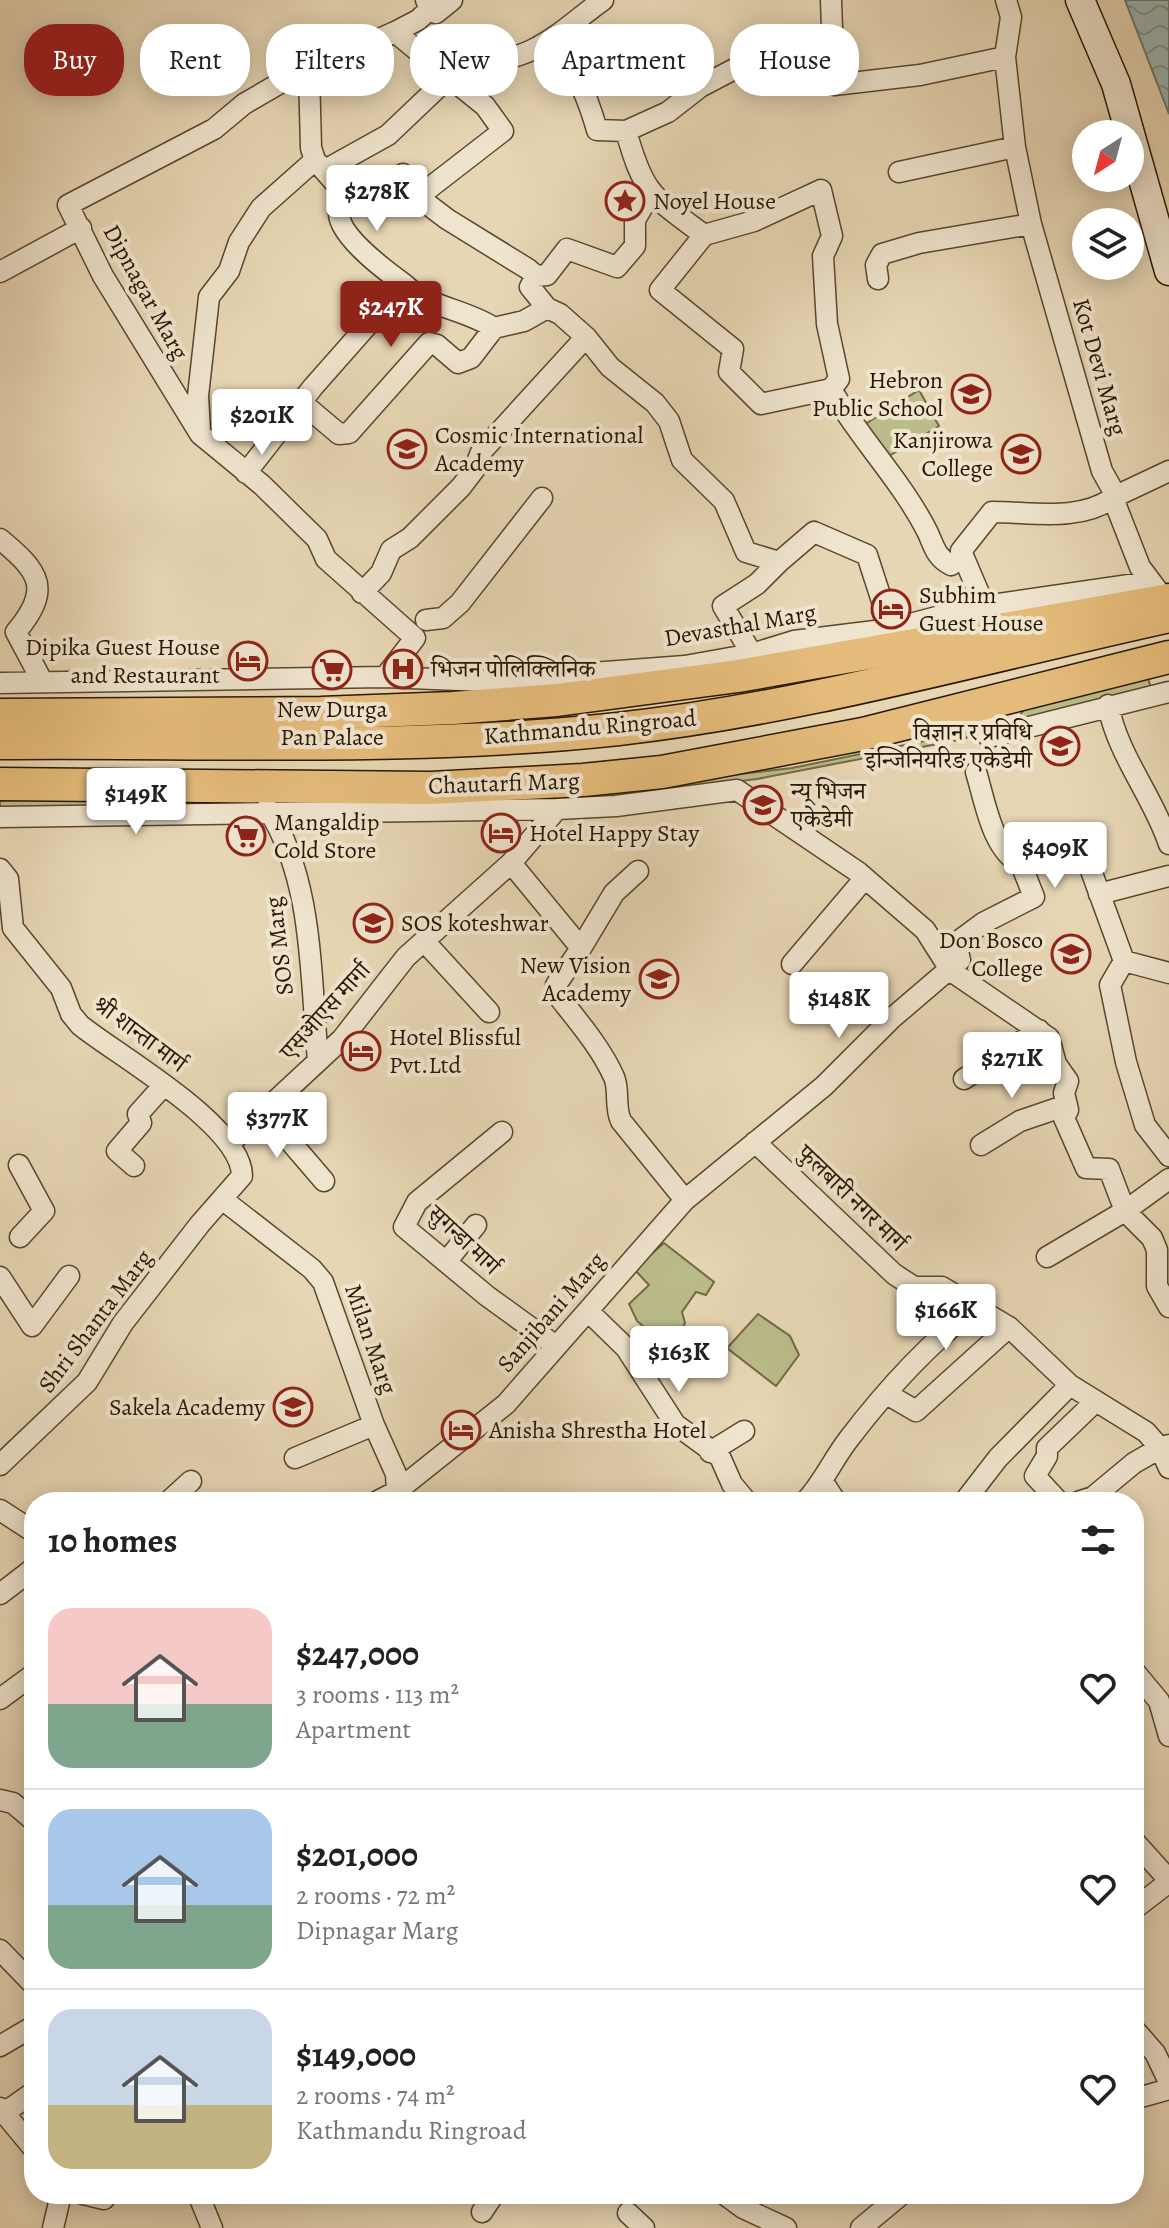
<!DOCTYPE html>
<meta charset="utf-8">
<style>
:root{--surface:#fff;--page:#f6f6f6;--text:#222;--muted:#767676;--line:#e0e0e0;--accent:#8f2418}
body{margin:0;font-family:Alegreya,"Noto Serif Devanagari",serif;background:var(--page);color:var(--text);height:100vh;display:flex;flex-direction:column;font-size:30px;white-space:nowrap}
*{box-sizing:border-box;margin:0}
p{font-size:26px;color:var(--muted)}
.icon{flex:none;width:44px;height:44px;fill:none;stroke:currentColor;stroke-width:2;stroke-linecap:round;stroke-linejoin:round}
.map{position:relative;flex:1;overflow:hidden}
.panel{position:absolute;left:24px;top:1492px;width:1120px;height:712px;display:flex;flex-direction:column;background:var(--surface);border-radius:32px;box-shadow:0 4px 20px #0003}
.panel>*{flex:none}
.hud{position:absolute;left:24px;top:24px;width:1122px;height:72px;display:flex;gap:16px}
.needle{width:52px;rotate:216deg}
.buttons{position:absolute;left:1072px;top:120px;display:grid;gap:16px}
.buttons a{display:grid;place-items:center;width:72px;height:72px;border-radius:50%;background:var(--surface);box-shadow:0 4px 20px #0003;font-size:40px}
.price{position:absolute;translate:-50% -68px;padding:0 18px;border-radius:8px;background:#fff;color:#222;font-size:26px;line-height:52px;filter:drop-shadow(0 2px 4px #0008)}
.price::after{content:'';position:absolute;left:50%;top:48px;width:24px;height:18px;margin-left:-12px;background:inherit;clip-path:polygon(0 0,100% 0,50% 100%)}
.price.current{background:var(--accent);color:#fff}
ul{padding:0;list-style:none}
li{display:flex;align-items:center;gap:24px;height:200px;padding:0 24px}
li+li{border-top:2px solid var(--line)}
li span{display:grid;place-items:center;flex:none;width:224px;height:160px;border-radius:24px;color:#555}
li>.icon{margin-inline-start:auto}
span .icon{width:96px;height:96px;fill:#fffc;stroke-width:1}
li b{font-size:34px}
h2{display:flex;justify-content:space-between;align-items:center;height:96px;padding:0 24px;font-size:34px}
.tag{padding:0 28px;border-radius:32px;background:var(--surface);box-shadow:0 4px 20px #0003;font-size:28px;line-height:72px}
.tag.current{background:var(--accent);color:#fff}
.map>svg:first-child{display:block}
</style>
<div class="map">
<svg width="1169" height="2228" viewBox="0 0 1169 2228">
<defs>
<pattern id="water-waves" width="16" height="10" patternUnits="userSpaceOnUse" patternTransform="scale(2)"><rect width="16" height="10" fill="#9ab7b6"/><path d="M0 5q4-4 8 0t8 0" fill="none" stroke="#7e9492"/></pattern>
</defs>
<rect width="100%" height="100%" fill="#e7d6b4"/>
<filter id="stains"><feTurbulence type="fractalNoise" baseFrequency=".0025" numOctaves="4"/><feColorMatrix values="0 0 0 0 .2 0 0 0 0 .09 0 0 0 0 .02 0 0 0 .5 -.17"/></filter>
<radialGradient id="worn" r=".72"><stop offset=".6" stop-color="#630" stop-opacity="0"/><stop offset="1" stop-color="#630" stop-opacity=".3"/></radialGradient>
<path fill="#babc8a" stroke="#726a46" stroke-width="2" d="M919,390L939,426L879,462L856,430Z
M1148,678L1151,688L1015,722L1026,707Z
M978,730L982,733L958,740L757,779L614,797L609,789L792,768Z
M97,798L96,809L0,812V801Z
M664,1243L714,1282L706,1295L696,1292L682,1312L685,1323L672,1351L637,1321L629,1304L649,1285L634,1269Z
M758,1314L790,1336L799,1355L776,1386L727,1348Z"/>
<path fill="url(#water-waves)" stroke="#6d776e" stroke-width="2" d="M1125,0H1169V114Z"/>
<g fill="none" stroke-linecap="round" stroke-linejoin="round">
<g stroke="#59472e" stroke-width="23">
<path id="minor" d="M831,0L834,85L920,75L1005,57L1015,147L1031,224L1102,471L1116,496L1113,498L1140,567L1158,591
M430,9L436,13L452,0
M395,32L418,20L430,9L426,0
M541,45C573,52 589,102 597,130L626,131
M1005,57L1011,17L1006,0
M309,72L311,148L315,160L350,200L363,202L403,174L416,186L422,200L447,219L528,269L536,276L530,287L547,308L560,314L586,337L610,367L655,403L669,421L682,460L724,501L746,552L779,562L814,532L867,555L891,629
M325,170L388,135L449,77L485,106L503,131L419,196
M899,172L1015,147
M344,189C344,197 339,206 339,214C340,237 386,271 404,284
M704,235L660,290L733,349L729,372L761,404L831,389C859,438 901,480 927,531C934,545 935,557 951,565L963,556
M0,272L81,228
M536,276L547,275L567,249L617,267L635,246V220L650,194
M878,279L876,265L882,254L919,243L1031,224
M831,389L839,379L827,324L823,256L832,236L821,190L754,221L704,235C652,196 644,195 626,131L668,112L700,87L742,65L782,50L822,51L833,46
M301,402L339,434L349,433L429,343L437,345L458,363L471,358L494,328
M200,430L198,396L209,297L229,271L239,242L261,208L315,160
M246,473L313,387L404,284C428,308 466,309 494,328L524,321L547,308
M1116,496L1169,471
M0,539C40,572 52,589 16,632L42,681
M362,593L381,573L391,550L410,538L461,487L474,470L481,452L586,337
M971,608L981,598L961,551L992,512C1033,512 1078,522 1113,498
M426,620L443,618L460,603L542,498
M752,654L723,606L757,584L779,562
M385,677L415,638L326,559L317,539L262,485L200,434L103,276L68,205L214,129L244,104L280,83L395,32L449,77C475,63 505,63 532,50C559,37 579,17 603,0
M0,683L385,677L484,681L685,666L752,654L794,641L891,629L971,608L1150,582
M981,703L989,737L1169,692
M1108,705C1118,756 1153,796 1169,844
M267,808C314,880 310,976 318,1060
M0,817L557,809L616,806L737,790L858,872L925,930L951,971L1049,1038L1056,1064L1068,1081L1064,1093L1068,1110L1064,1118L1086,1168L1109,1169L1125,1211L1152,1238L1157,1250V1286L1169,1307
M1085,854L1124,961
M511,863L581,948L614,893L638,871
M0,869L8,879L13,928L61,988L71,1014L80,1025C118,1056 242,1125 242,1176L200,1224L123,1323L87,1382L0,1465
M1099,894L1169,876
M424,941L489,1012
M581,948L556,985L555,992C576,1019 600,1046 614,1077C620,1091 614,1106 621,1121L685,1200
M1124,961L1110,985L1126,1062L1145,1125L1169,1156
M1124,961L1169,973
M792,964L865,878
M964,1079L1039,1030
M264,1111L324,1181
M502,1132L417,1202L404,1227L487,1296L556,1346
M755,1142L894,1274L914,1287H942L1009,1327L1070,1385L1146,1432L1160,1448L1169,1445
M230,1143L342,1039L406,957L511,863L557,809
M981,1145L1020,1121L1067,1105
M19,1165L44,1211L20,1237
M134,1166L117,1151L141,1123L138,1114L164,1085
M222,1199L312,1269L323,1282L374,1425L396,1474L397,1491
M1047,1257L1125,1211L1169,1179
M446,1262L476,1225
M0,1277L32,1326L69,1276
M588,1311L626,1348L675,1424L720,1457L732,1484L747,1502
M887,1394L916,1411L1009,1327
M710,1452L744,1431
M295,1458L374,1425
M823,1482L836,1502
M168,1502L191,1481
M376,1502L397,1491L506,1404L685,1200L824,1086L891,1019L960,960L956,943L983,923L1034,897L1021,864C992,850 985,801 976,772
M805,1502C823,1483 832,1461 848,1440C886,1390 927,1345 977,1306
M964,1502L998,1458L1070,1385
M1059,1502L1035,1476L1047,1456V1448L1096,1401
M1078,1502L1093,1497L1134,1463L1160,1448L1169,1468
M0,1510L34,1532
M0,1594L34,1568
M1134,1671L1159,1701L1169,1736
M0,1699L34,1674
M0,1800L13,1803L34,1821
M1134,1841L1169,1880
M1134,1909L1169,1882
M0,1950L34,1985
M1134,2029L1155,2053L1169,2082
M0,2046L34,2026
M1134,2099L1169,2089
M0,2108L34,2149
M4,2113L34,2092
M83,2194L104,2199
M198,2194L212,2228
M724,2194L743,2208L786,2228
M482,2212L494,2194
M628,2213L644,2228
M53,2228L61,2194
M861,2228L902,2194"/>
</g>
<g stroke="#2a1702" stroke-width="31">
<path id="secondary" d="M1080,0L1116,84L1169,271"/>
</g>
<g stroke="#2a1702" stroke-width="35">
<path id="primary" d="M0,715L321,713L453,708L557,700L738,676L1169,600
M0,784L431,788L583,780L662,772L863,734L1169,657"/>
</g>
<g stroke="#2a1702" stroke-width="35">
<path id="trunk" d="M0,743C202,741 417,751 618,729C805,708 986,656 1169,616"/>
</g>
<use href="#minor" stroke="#efe4ce" stroke-width="20"/>
<use href="#secondary" stroke="#efe4ce" stroke-width="28"/>
<use href="#primary" stroke="#e4bb7a" stroke-width="32"/>
<use href="#trunk" stroke="#e4bb7a" stroke-width="32"/>
</g>
<defs>
<g id="sight-ring" transform="scale(2)"><circle r="9.5" fill="#efe4ce" stroke="#8f2418" stroke-width="1.5"/><path d="M0-6L1.8-2.2L6-1.7L2.9 1.2L3.7 5.4L0 3.3L-3.7 5.4L-2.9 1.2L-6-1.7L-1.8-2.2Z" fill="#8f2418"/></g>
<g id="school-ring" transform="scale(2)"><circle r="9.5" fill="#efe4ce" stroke="#8f2418" stroke-width="1.5"/><path d="M0-5L7-2L0 1L-7-2ZM-4 1L0 2.5L4 1V4Q0 6-4 4Z" fill="#8f2418"/></g>
<g id="university-ring" transform="scale(2)"><circle r="9.5" fill="#efe4ce" stroke="#8f2418" stroke-width="1.5"/><path d="M0-5L7-2L0 1L-7-2ZM-4 1L0 2.5L4 1V4Q0 6-4 4Z" fill="#8f2418"/></g>
<g id="hotel-ring" transform="scale(2)"><circle r="9.5" fill="#efe4ce" stroke="#8f2418" stroke-width="1.5"/><path d="M-6-4.5h1.5V1H6V5H4.5V3h-9V5H-6ZM-4 0a1.8 1.8 0 1 1 3.6 0ZM.5 0V-2.5h3Q6-2.5 6 0Z" fill="#8f2418"/></g>
<g id="hospital-ring" transform="scale(2)"><circle r="9.5" fill="#efe4ce" stroke="#8f2418" stroke-width="1.5"/><path d="M-5-5h3v3.5h4V-5h3V5h-3V1.5h-4V5h-3Z" fill="#8f2418"/></g>
<g id="supermarket-ring" transform="scale(2)"><circle r="9.5" fill="#efe4ce" stroke="#8f2418" stroke-width="1.5"/><path d="M-6-5.5h2.5l.6 2H6L4.5 2H-2.5L-4.4-4H-6ZM-1.5 3.2a1.3 1.3 0 1 0 .1 0ZM3 3.2a1.3 1.3 0 1 0 .1 0Z" fill="#8f2418"/></g>
</defs>
<g fill-rule="evenodd">
<use href="#sight-ring" x="625" y="201"/>
<use href="#school-ring" x="971" y="394"/>
<use href="#school-ring" x="407" y="449"/>
<use href="#university-ring" x="1021" y="454"/>
<use href="#hotel-ring" x="891" y="609"/>
<use href="#hotel-ring" x="248" y="661"/>
<use href="#hospital-ring" x="403" y="669"/>
<use href="#supermarket-ring" x="332" y="670"/>
<use href="#university-ring" x="1060" y="746"/>
<use href="#university-ring" x="763" y="805"/>
<use href="#hotel-ring" x="501" y="833"/>
<use href="#supermarket-ring" x="246" y="836"/>
<use href="#school-ring" x="373" y="923"/>
<use href="#university-ring" x="1071" y="954"/>
<use href="#school-ring" x="659" y="979"/>
<use href="#hotel-ring" x="361" y="1051"/>
<use href="#school-ring" x="293" y="1407"/>
<use href="#hotel-ring" x="461" y="1430"/>
</g>
<g text-anchor="middle" dominant-baseline="central" stroke-width="8" stroke-linejoin="round" paint-order="stroke">
<g font-size="24" fill="#2a1702" stroke="#efe4ce" text-anchor="start">
<text x="653" y="201">Noyel House</text>
<text x="943" y="380" text-anchor="end">Hebron<tspan x="943" dy="28">Public School</tspan></text>
<text x="435" y="435">Cosmic International<tspan x="435" dy="28">Academy</tspan></text>
<text x="993" y="440" text-anchor="end">Kanjirowa<tspan x="993" dy="28">College</tspan></text>
<text x="919" y="595">Subhim<tspan x="919" dy="28">Guest House</tspan></text>
<text x="220" y="647" text-anchor="end">Dipika Guest House<tspan x="220" dy="28">and Restaurant</tspan></text>
<text x="431" y="669">भिजन पोलिक्लिनिक</text>
<text x="332" y="709" text-anchor="middle">New Durga<tspan x="332" dy="28">Pan Palace</tspan></text>
<text x="1032" y="732" text-anchor="end">विज्ञान र प्रविधि<tspan x="1032" dy="28">इन्जिनियरिङ एकेडेमी</tspan></text>
<text x="791" y="791">न्यू भिजन<tspan x="791" dy="28">एकेडेमी</tspan></text>
<text x="274" y="822">Mangaldip<tspan x="274" dy="28">Cold Store</tspan></text>
<text x="529" y="833">Hotel Happy Stay</text>
<text x="401" y="923">SOS koteshwar</text>
<text x="1043" y="940" text-anchor="end">Don Bosco<tspan x="1043" dy="28">College</tspan></text>
<text x="631" y="965" text-anchor="end">New Vision<tspan x="631" dy="28">Academy</tspan></text>
<text x="389" y="1037">Hotel Blissful<tspan x="389" dy="28">Pvt.Ltd</tspan></text>
<text x="265" y="1407" text-anchor="end">Sakela Academy</text>
<text x="489" y="1430">Anisha Shrestha Hotel</text>
</g>
<g font-size="24" fill="#2a1702" stroke="#efe4ce">
<text transform="translate(146 292) rotate(61)">Dipnagar Marg</text>
<text transform="translate(1100 367) rotate(74)">Kot Devi Marg</text>
<text transform="translate(740 625) rotate(-10)">Devasthal Marg</text>
<text transform="translate(590 727) rotate(-5)">Kathmandu Ringroad</text>
<text transform="translate(504 783) rotate(-2)">Chautarfi Marg</text>
<text transform="translate(279 946) rotate(-97)">SOS Marg</text>
<text transform="translate(325 1011) rotate(-48)">एसओएस मार्गा</text>
<text transform="translate(140 1034) rotate(37)">श्री शान्ता मार्ग</text>
<text transform="translate(852 1198) rotate(44)">फुलबारी नगर मार्ग</text>
<text transform="translate(464 1240) rotate(43)">सुगन्डा मार्ग</text>
<text transform="translate(551 1312) rotate(-49)">Sanjibani Marg</text>
<text transform="translate(95 1321) rotate(-53)">Shri Shanta Marg</text>
<text transform="translate(371 1339) rotate(71)">Milan Marg</text>
</g>
</g>
<rect width="100%" height="100%" filter="url(#stains)"/>
<rect width="100%" height="100%" fill="url(#worn)"/>
</svg>
<div class="buttons">
<a><svg class="needle" viewBox="-14 -14 28 28"><path d="M0-13l5 13h-10z" fill="#e53935"/><path d="M0 13l5-13h-10z" fill="#767676"/></svg></a>
<a><svg class="icon" aria-label="layers" viewBox="0 0 24 24"><path d="M12 4l9 5-9 5-9-5zM3 14l9 5 9-5"/></svg></a>
</div>
<b class="price" style="left:377px;top:233px">$278K</b>
<b class="price current" style="left:391px;top:349px">$247K</b>
<b class="price" style="left:262px;top:457px">$201K</b>
<b class="price" style="left:136px;top:836px">$149K</b>
<b class="price" style="left:1055px;top:890px">$409K</b>
<b class="price" style="left:839px;top:1040px">$148K</b>
<b class="price" style="left:1012px;top:1100px">$271K</b>
<b class="price" style="left:277px;top:1160px">$377K</b>
<b class="price" style="left:946px;top:1352px">$166K</b>
<b class="price" style="left:679px;top:1394px">$163K</b>
<div class="hud">
<a class="tag current">Buy</a>
<a class="tag">Rent</a>
<a class="tag">Filters</a>
<a class="tag">New</a>
<a class="tag">Apartment</a>
<a class="tag">House</a>
</div>
<section class="panel">
<h2>10 homes<svg class="icon" aria-label="filters" viewBox="0 0 24 24"><path d="M4 7h16M4 17h16"/><circle cx="9" cy="7" r="2"/><circle cx="15" cy="17" r="2"/></svg></h2>
<ul>
<li><span style="background:linear-gradient(#f6c9c9 60%,#7fa58c 0)"><svg class="icon" aria-label="home" viewBox="0 0 24 24"><path d="M3 11l9-7 9 7M6 9v11h12V9"/></svg></span><div><b>$247,000</b><p>3 rooms · 113 m²</p><p>Apartment</p></div><svg class="icon" aria-label="heart" viewBox="0 0 24 24"><path d="M12 20l-8-8c-3-5 5-10 8-4 3-6 11-1 8 4z"/></svg></li>
<li><span style="background:linear-gradient(#a9c7e8 60%,#7fa58c 0)"><svg class="icon" aria-label="home" viewBox="0 0 24 24"><path d="M3 11l9-7 9 7M6 9v11h12V9"/></svg></span><div><b>$201,000</b><p>2 rooms · 72 m²</p><p>Dipnagar Marg</p></div><svg class="icon" aria-label="heart" viewBox="0 0 24 24"><path d="M12 20l-8-8c-3-5 5-10 8-4 3-6 11-1 8 4z"/></svg></li>
<li><span style="background:linear-gradient(#c9d6e8 60%,#c2b280 0)"><svg class="icon" aria-label="home" viewBox="0 0 24 24"><path d="M3 11l9-7 9 7M6 9v11h12V9"/></svg></span><div><b>$149,000</b><p>2 rooms · 74 m²</p><p>Kathmandu Ringroad</p></div><svg class="icon" aria-label="heart" viewBox="0 0 24 24"><path d="M12 20l-8-8c-3-5 5-10 8-4 3-6 11-1 8 4z"/></svg></li>
</ul>
</section>
</div>
